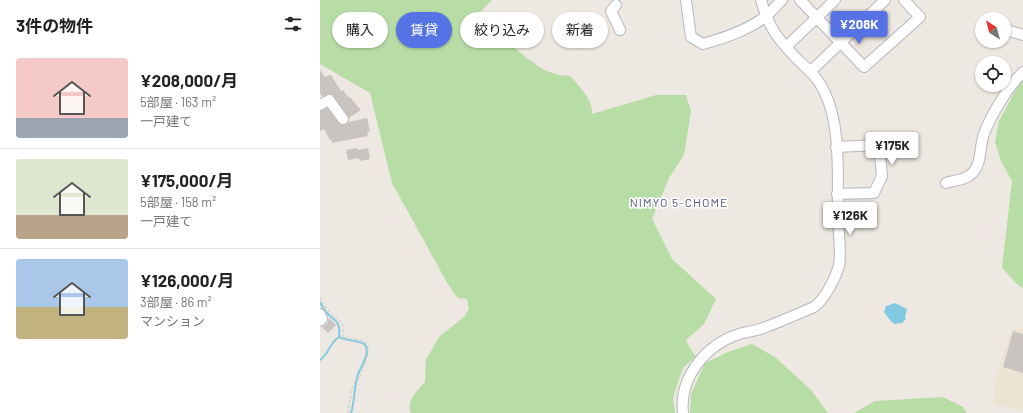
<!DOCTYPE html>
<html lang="ja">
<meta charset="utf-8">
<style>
:root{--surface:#fff;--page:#f2f2f2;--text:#222;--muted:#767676;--line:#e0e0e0;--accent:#5672e5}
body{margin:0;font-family:Barlow,"Noto Sans JP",sans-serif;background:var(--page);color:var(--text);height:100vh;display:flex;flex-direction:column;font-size:15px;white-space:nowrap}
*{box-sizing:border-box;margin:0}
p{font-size:13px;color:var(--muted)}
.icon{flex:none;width:22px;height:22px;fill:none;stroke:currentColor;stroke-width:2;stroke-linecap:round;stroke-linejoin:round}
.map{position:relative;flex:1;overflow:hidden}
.details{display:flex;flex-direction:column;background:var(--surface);width:320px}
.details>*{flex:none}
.top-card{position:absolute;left:12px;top:12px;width:380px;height:36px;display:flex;gap:8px}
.needle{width:26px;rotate:324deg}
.tools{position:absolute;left:655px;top:12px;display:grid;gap:8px}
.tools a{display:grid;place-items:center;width:36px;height:36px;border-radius:50%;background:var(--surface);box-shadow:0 1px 3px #0004;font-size:20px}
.price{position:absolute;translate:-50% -34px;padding:0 9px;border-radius:4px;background:#fff;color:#222;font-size:13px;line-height:26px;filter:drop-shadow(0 1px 2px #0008)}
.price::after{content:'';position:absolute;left:50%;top:24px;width:12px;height:9px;margin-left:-6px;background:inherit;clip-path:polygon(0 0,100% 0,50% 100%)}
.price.selected{background:var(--accent);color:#fff}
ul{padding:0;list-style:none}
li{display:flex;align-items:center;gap:12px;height:100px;padding:0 16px}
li+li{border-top:1px solid var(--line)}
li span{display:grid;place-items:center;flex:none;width:112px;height:80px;border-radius:4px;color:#555}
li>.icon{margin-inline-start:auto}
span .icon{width:48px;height:48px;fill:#fffc;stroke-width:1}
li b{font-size:17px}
h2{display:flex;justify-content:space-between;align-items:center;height:48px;padding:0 16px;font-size:17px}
.chip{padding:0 14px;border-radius:18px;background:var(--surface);box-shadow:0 1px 3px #0004;font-size:14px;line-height:36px}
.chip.selected{background:var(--accent);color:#fff}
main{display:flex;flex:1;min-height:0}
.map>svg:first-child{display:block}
</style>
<main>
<section class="details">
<h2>3件の物件<svg class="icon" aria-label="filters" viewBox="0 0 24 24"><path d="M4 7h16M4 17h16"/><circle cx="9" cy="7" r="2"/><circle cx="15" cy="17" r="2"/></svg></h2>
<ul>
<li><span style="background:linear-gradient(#f6c9c9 75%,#9aa5b1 0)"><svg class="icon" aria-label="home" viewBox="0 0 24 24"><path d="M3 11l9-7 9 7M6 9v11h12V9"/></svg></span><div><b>¥208,000/月</b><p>5部屋 · 163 m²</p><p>一戸建て</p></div></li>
<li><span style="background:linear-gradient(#dfe7d0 70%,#b9a48a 0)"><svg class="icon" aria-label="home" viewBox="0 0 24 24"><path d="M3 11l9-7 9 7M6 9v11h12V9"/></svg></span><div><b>¥175,000/月</b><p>5部屋 · 158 m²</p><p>一戸建て</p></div></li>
<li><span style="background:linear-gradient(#a9c7e8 60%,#c2b280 0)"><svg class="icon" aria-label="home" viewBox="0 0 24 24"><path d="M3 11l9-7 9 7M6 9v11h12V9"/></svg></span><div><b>¥126,000/月</b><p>3部屋 · 86 m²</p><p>マンション</p></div></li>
</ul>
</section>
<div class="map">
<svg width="703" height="413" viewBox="0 0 703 413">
<rect width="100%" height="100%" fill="#ede8e1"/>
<path fill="#ece3d3" d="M703,327V411L674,404L676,374L692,330Z"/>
<path fill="#b8dca5" d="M0,0H172L157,15L165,27L184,39L208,59L224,70L239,75L250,76C258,85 274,101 272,114L336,95H366L371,112L364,155L349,178L332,219L352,259L396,299L384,324L366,340L371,350L376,356L363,368L359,379L353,398L355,413H91C86,400 97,391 105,382L106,359L120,336L144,317L149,309L147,299L138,298L129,286L72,183L50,93L0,64Z
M703,80V288L699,286L682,268L692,181L681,161L675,142L679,121L700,82Z
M432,344L455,357L491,390L508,413H370L371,394L385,363L408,352Z
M623,397L643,407L647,413H534L555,401Z"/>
<path fill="#82c9e1" d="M575,303L587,309L585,317L586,319L582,323L574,324L569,319L564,312L566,306Z"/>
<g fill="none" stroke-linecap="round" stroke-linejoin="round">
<path stroke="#82c9e1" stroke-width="2" d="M0,302C2,305 3,308 5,311C15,322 21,320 19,337C9,343 10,353 0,360
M19,337C25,341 42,340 45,345C51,352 41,367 38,374C34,387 35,400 31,413"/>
</g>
<path fill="#c9c4c0" d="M0,70L5,77L9,75H11L21,91L23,90L28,97H30L41,110L29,118L12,94H8L2,97L0,93Z
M7,108L21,125H24L29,122L47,118L50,131L47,132L48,136L12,143V140H10L4,129L0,131V111Z
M37,148L38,150L48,148L50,159L40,161L39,158L28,160L26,150Z
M9,318L16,325L8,333L2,327L7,324Z
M693,331L703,334V373L683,367Z"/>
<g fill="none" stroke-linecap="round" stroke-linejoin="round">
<g stroke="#b5b7bf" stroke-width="12">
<path id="minor" d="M366,0L371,37L383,44C404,38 429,30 446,16C452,11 457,5 462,0
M480,0L544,67L600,17L584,0
M296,5L291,11L300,30
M684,29L703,35
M466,47L515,0
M491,71L565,0
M0,105L9,100L23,119
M516,147L559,145L562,176L554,193L517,194
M626,183C632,181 643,180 649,176C664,165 658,146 665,131C673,112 688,87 703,72
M0,314L2,319L0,321
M363,413C359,377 386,345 419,334C427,332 435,331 443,328C460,322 477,314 494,307C505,299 515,279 519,266C521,255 519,232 518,220C517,181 522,126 504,91C498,77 487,69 477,59C457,38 449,28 441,0"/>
</g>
<path stroke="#c8c8c8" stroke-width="1" stroke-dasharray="3 2" stroke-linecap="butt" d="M0,297L6,308
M8,310L22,323L23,326V337C29,339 40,338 45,342C54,349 41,371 39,379L36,380L31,391L28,413"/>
<use href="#minor" stroke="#fff" stroke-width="10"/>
</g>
<g text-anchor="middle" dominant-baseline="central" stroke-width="3.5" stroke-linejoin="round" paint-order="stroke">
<g font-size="12" letter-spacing="1" fill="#525979" stroke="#fff">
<text x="359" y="202">NIMYO 5-CHOME</text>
</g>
</g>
</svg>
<div class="tools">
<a><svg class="needle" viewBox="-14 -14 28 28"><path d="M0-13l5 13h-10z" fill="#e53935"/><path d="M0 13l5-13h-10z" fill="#767676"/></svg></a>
<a><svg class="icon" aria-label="locate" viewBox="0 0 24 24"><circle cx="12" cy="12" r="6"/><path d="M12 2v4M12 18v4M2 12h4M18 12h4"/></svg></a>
</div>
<b class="price selected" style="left:539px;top:45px">¥208K</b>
<b class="price" style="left:572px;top:166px">¥175K</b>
<b class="price" style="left:530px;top:236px">¥126K</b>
<div class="top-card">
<a class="chip">購入</a>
<a class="chip selected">賃貸</a>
<a class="chip">絞り込み</a>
<a class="chip">新着</a>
</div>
</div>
</main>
